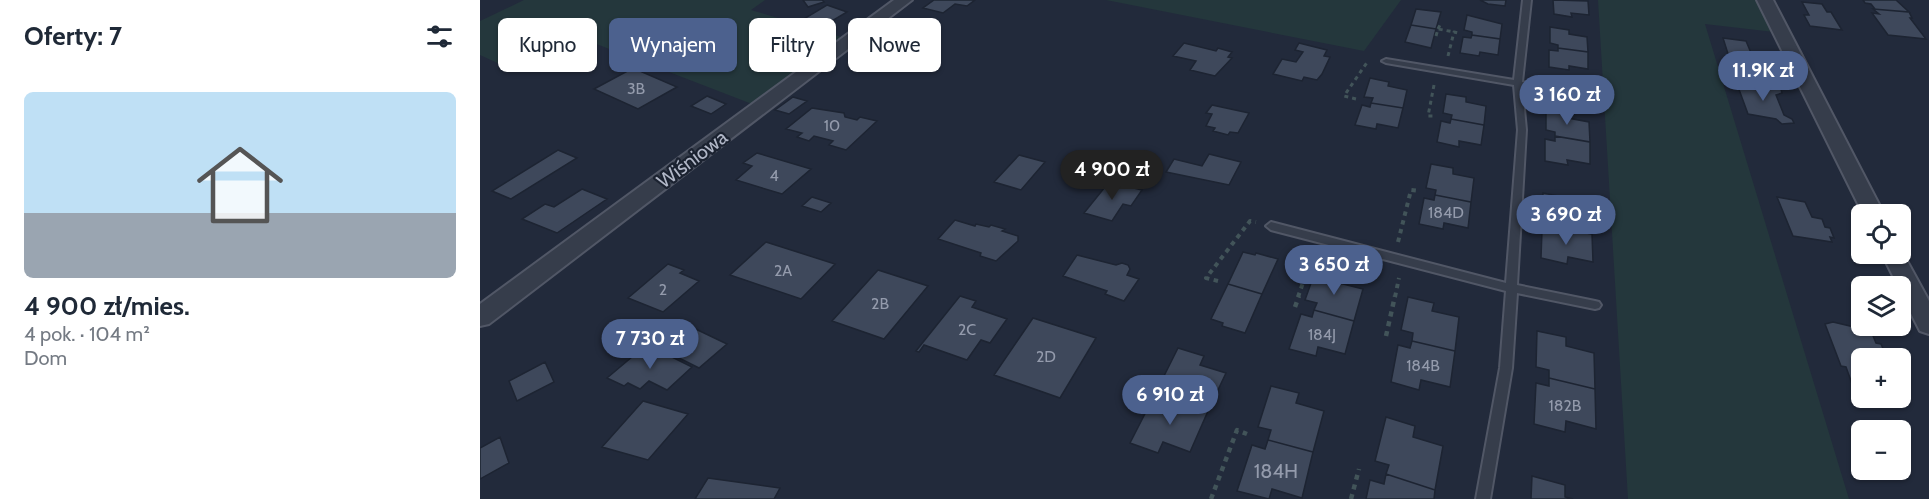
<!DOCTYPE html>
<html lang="pl">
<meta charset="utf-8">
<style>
:root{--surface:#fff;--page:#f6f6f7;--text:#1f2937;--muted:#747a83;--line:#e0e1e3;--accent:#4c618e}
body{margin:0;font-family:Cabin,sans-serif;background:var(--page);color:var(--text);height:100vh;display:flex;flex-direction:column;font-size:22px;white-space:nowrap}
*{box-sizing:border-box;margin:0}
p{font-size:20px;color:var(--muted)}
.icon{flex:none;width:33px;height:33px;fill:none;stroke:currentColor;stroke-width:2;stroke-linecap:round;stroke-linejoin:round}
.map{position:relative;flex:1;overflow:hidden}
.side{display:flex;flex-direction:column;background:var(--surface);width:480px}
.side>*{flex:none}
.guide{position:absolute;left:18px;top:18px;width:570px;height:54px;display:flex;gap:12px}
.controls{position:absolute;left:1371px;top:204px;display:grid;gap:12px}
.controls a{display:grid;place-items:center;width:60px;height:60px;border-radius:9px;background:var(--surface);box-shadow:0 2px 4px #0004;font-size:30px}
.price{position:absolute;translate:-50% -51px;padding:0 14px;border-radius:21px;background:var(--accent);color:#fff;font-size:20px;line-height:39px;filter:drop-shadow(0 2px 3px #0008)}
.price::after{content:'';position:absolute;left:50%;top:36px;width:18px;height:14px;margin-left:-9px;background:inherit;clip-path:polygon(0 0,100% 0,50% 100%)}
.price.on{background:#222;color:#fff}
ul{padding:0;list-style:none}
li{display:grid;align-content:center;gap:12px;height:318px;padding:0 24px}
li+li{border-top:2px solid var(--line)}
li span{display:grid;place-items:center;height:186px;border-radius:9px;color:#555}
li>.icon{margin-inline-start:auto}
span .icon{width:108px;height:108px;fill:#fffc;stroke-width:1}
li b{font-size:26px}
h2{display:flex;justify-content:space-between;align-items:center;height:72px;padding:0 24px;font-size:26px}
.tag{padding:0 21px;border-radius:9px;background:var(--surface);box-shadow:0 2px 4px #0004;font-size:21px;line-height:54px}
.tag.on{background:var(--accent);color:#fff}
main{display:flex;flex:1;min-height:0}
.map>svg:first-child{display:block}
</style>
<main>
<section class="side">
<h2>Oferty: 7<svg class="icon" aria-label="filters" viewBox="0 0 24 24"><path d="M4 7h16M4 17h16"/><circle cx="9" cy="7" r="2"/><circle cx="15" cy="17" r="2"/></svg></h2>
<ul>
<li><span style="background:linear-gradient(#bfe0f5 65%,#9aa5b1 0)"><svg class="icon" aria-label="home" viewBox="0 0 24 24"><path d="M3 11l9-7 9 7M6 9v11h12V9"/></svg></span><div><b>4 900 zł/mies.</b><p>4 pok. · 104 m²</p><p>Dom</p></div></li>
</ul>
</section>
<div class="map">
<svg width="1449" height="499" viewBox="0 0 1449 499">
<rect width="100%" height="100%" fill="#222a3b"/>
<path fill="#24373c" d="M44,0H285L271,10L365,38L272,104L106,40L37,72L0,55V21Z
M626,0H921L884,51Z
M1118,0H1278L1294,32L1225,24L1369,499H1148Z"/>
<path fill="#3e485b" stroke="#1d2432" stroke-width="1.5" d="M323,0H342L344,2L328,7Z
M454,0H495L487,6L475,4L463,13L443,8Z
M1000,0H1026L1025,6L1008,4Z
M1073,0L1108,1L1109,15L1091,13L1092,17L1074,14Z
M1383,0H1416L1429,12L1393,9H1395L1391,4L1385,3Z
M1322,2L1342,4L1347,12H1351L1362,30L1330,26L1324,15H1329Z
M347,5L367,12L342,27L322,20Z
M936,9L961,12L956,29L931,25Z
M1393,9L1429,12L1432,18H1430L1446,39L1408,35L1392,13L1399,14Z
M987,15L1022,24L1020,39L992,35V32L984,30Z
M931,25L956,29L951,48L925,42Z
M1070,27L1089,30V34L1107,37L1108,52L1078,48V45L1070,43Z
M992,35L1020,39L1018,55L1000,52L999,56L980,53L983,37L991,38Z
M1243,38L1266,41L1274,60L1249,57Z
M704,43L736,51L738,48L752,52L748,57L752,58L735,76L710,70L716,61L693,56Z
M819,43L847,50L844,56L850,57L842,74L837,80L824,77L822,81L793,74L802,59L816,62L823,52L815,50Z
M1078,48L1108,52V69L1089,66V70L1069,67V50L1078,51Z
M153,68L197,87L158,109L114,89Z
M890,78L909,82L908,86L927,90L923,108L891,103L893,98L884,97Z
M1268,83L1285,88L1288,85L1295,86L1301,89L1302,93L1296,95L1304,115L1312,119L1314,123L1302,124L1296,119L1268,114L1257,84L1269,86Z
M966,94L986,97V102L1006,106L1004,125L971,119L972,115L963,113Z
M227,96L246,104L231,114L211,106Z
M313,97L327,101L309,114L295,110Z
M891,103L923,108L918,128L897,124L896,129L875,125L882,105L890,107Z
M732,105L769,113L758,133L750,132L748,135L733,131L735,128L726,126L732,114L726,113Z
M332,108L364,113L365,117L377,120L380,117L397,121L366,150L349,145L353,141L334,136L329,141L317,137L322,133L306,129Z
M1066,110L1087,113L1088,118L1109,122L1110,142L1075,136V132L1066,130Z
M971,119L1004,125L1001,145L979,141V147L957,142L961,121L970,123Z
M1075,136L1110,142V164L1087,160L1088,165L1065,161V139L1075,141Z
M78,150L97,158L31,199L12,191Z
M277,153L331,169L302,194L256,180L272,166L263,163Z
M729,154L761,162L749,185L686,172L694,159L722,166Z
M539,155L565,162L541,190L514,182Z
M951,164L973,168V174L994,178L991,202L955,195L956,190L946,188Z
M629,182L662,190L651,206L643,204L632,221L604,213Z
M102,189L127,199L77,233L42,219L65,204L74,207Z
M1063,193L1088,198V204L1112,209V234L1073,227L1074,221L1062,219Z
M955,195L991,202L988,228L964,223L963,229L939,224L944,198L954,200Z
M332,197L351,203L341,212L322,206Z
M1297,197L1325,202L1332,217L1342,219L1345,227L1350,228L1354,238L1350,237L1352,242L1313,236Z
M475,220L495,226L496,224L509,227L511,225L525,229L522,231L538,236V241L516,261L500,256L501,253L458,239Z
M1073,227L1112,234L1113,262L1088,257L1087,264L1061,258L1062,230L1073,232Z
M286,242L355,264L321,299L250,275Z
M763,252L775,255L776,253L798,259L782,294L748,284Z
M597,255L636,265L642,263L648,265L650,269L647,275L659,279L644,301L625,294L627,291L583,276Z
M188,264L204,270L200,273L219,281L183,312L148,298Z
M836,269L861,276L859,283L883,289L874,321L834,310L837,303L825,300Z
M398,270L448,286L404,339L352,321Z
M748,284L782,294L765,333L742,326L743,323L731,319Z
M480,296L496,301L492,307L527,319L510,343L501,340L487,360L444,345L439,352L436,351Z
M928,297L954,303L952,311L979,317L975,351L932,341L933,333L921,330Z
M834,310L874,321L865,354L838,347L836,356L809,349L821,314L832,317Z
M553,318L616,338L580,398L514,375Z
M201,322L247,344L219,368L173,345Z
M1353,322L1391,331L1396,343L1401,344L1407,358H1382V393L1375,392L1366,367L1361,366L1345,324Z
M1057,331L1086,337V346L1114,353L1115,389L1069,378V370L1056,367Z
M932,341L975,351L970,387L941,380L939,390L911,382L918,345L930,348Z
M165,346L179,354L182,352L212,367L187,390L169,381L160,389L148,383L144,386L127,378Z
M698,348L724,356L720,365L746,373L728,411L687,397L690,389L679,386Z
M65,362L74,382L37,401L29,381Z
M1069,378L1115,389L1116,429L1086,421L1085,432L1054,424L1056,383L1069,386Z
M791,386L819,393L816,403L844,411L833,452L788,440L791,430L778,427Z
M687,397L728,411L710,452L683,442L678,453L650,443L671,402L683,405Z
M163,401L208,414L168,460L122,447Z
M906,417L935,426L933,437L963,446L955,490L906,474L909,465L895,461Z
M20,437L29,463L0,479V448Z
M788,440L833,452L822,498L792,489L789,499L757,491L772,445L785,449Z
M906,474L955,490L954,499H886L890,480L904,484Z
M1052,476L1085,485V497L1093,499H1051Z
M228,478L300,488L294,499H215Z"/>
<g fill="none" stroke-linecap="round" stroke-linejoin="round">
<g stroke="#515766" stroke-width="4">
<path id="service" d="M1043,0H1051L1042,82L1116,94L1120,97L1116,100L1042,87L1046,130L1037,285L1115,301L1119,302L1121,305L1119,308L1115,309L1037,293L1032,368L1010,499H996L1020,368L1026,291L791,230L786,226L791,222L1026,283L1038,130L1034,85L906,63L902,61L906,59L1034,80Z"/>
</g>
<g stroke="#515766" stroke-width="4">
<path id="minor" d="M414,0H432L9,324L0,326V304Z
M1277,0H1293L1404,214H1383Z
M1420,248L1449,301V334L1440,331L1420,292V286H1418L1402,254H1420Z"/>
</g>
<path stroke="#425459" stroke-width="3" stroke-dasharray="4 4" stroke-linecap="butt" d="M958,29L961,23
M956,36L958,29L974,32
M968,56L974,32L978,33
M954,85L948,116H955
M876,99L864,96L888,61"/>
<path stroke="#425459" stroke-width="4" stroke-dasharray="4.5 4.5" stroke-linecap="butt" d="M918,242L931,190L939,191
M738,281L726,278L770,221L776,222
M818,297L833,254
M915,297L919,278"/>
<path stroke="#425459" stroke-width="4.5" stroke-dasharray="5 5" stroke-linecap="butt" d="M815,307L819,296
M906,336L915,296
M731,499L757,430L767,434
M871,499L879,469"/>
<use href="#service" fill="#363d4b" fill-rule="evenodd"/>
<use href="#minor" fill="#363d4b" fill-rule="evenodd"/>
</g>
<g text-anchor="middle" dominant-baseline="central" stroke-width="4.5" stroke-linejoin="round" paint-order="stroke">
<g font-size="16" fill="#949bac">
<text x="156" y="88">3B</text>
<text x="352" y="125">10</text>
<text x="294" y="175">4</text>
<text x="966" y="212">184D</text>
<text x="303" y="270">2A</text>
<text x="183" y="289">2</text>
<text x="400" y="303">2B</text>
<text x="487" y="329">2C</text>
<text x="842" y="334">184J</text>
<text x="566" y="356">2D</text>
<text x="943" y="365">184B</text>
<text x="1085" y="405">182B</text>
</g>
<g font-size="20" fill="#b1b7c7" stroke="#1b2230">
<text transform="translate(212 159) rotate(-37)">Wiśniowa</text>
</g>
<g font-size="20" fill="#949bac">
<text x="796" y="471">184H</text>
</g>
</g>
</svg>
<div class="controls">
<a><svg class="icon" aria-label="locate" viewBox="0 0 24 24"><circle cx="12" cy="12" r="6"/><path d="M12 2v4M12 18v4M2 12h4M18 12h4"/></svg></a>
<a><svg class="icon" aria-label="layers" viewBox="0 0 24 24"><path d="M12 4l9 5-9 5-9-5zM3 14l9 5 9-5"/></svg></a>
<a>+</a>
<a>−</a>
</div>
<b class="price" style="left:1283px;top:102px">11.9K zł</b>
<b class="price" style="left:1087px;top:126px">3 160 zł</b>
<b class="price on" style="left:632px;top:201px">4 900 zł</b>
<b class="price" style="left:1086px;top:246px">3 690 zł</b>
<b class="price" style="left:854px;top:296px">3 650 zł</b>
<b class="price" style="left:170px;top:370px">7 730 zł</b>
<b class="price" style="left:690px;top:426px">6 910 zł</b>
<div class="guide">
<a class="tag">Kupno</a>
<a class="tag on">Wynajem</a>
<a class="tag">Filtry</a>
<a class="tag">Nowe</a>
</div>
</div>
</main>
